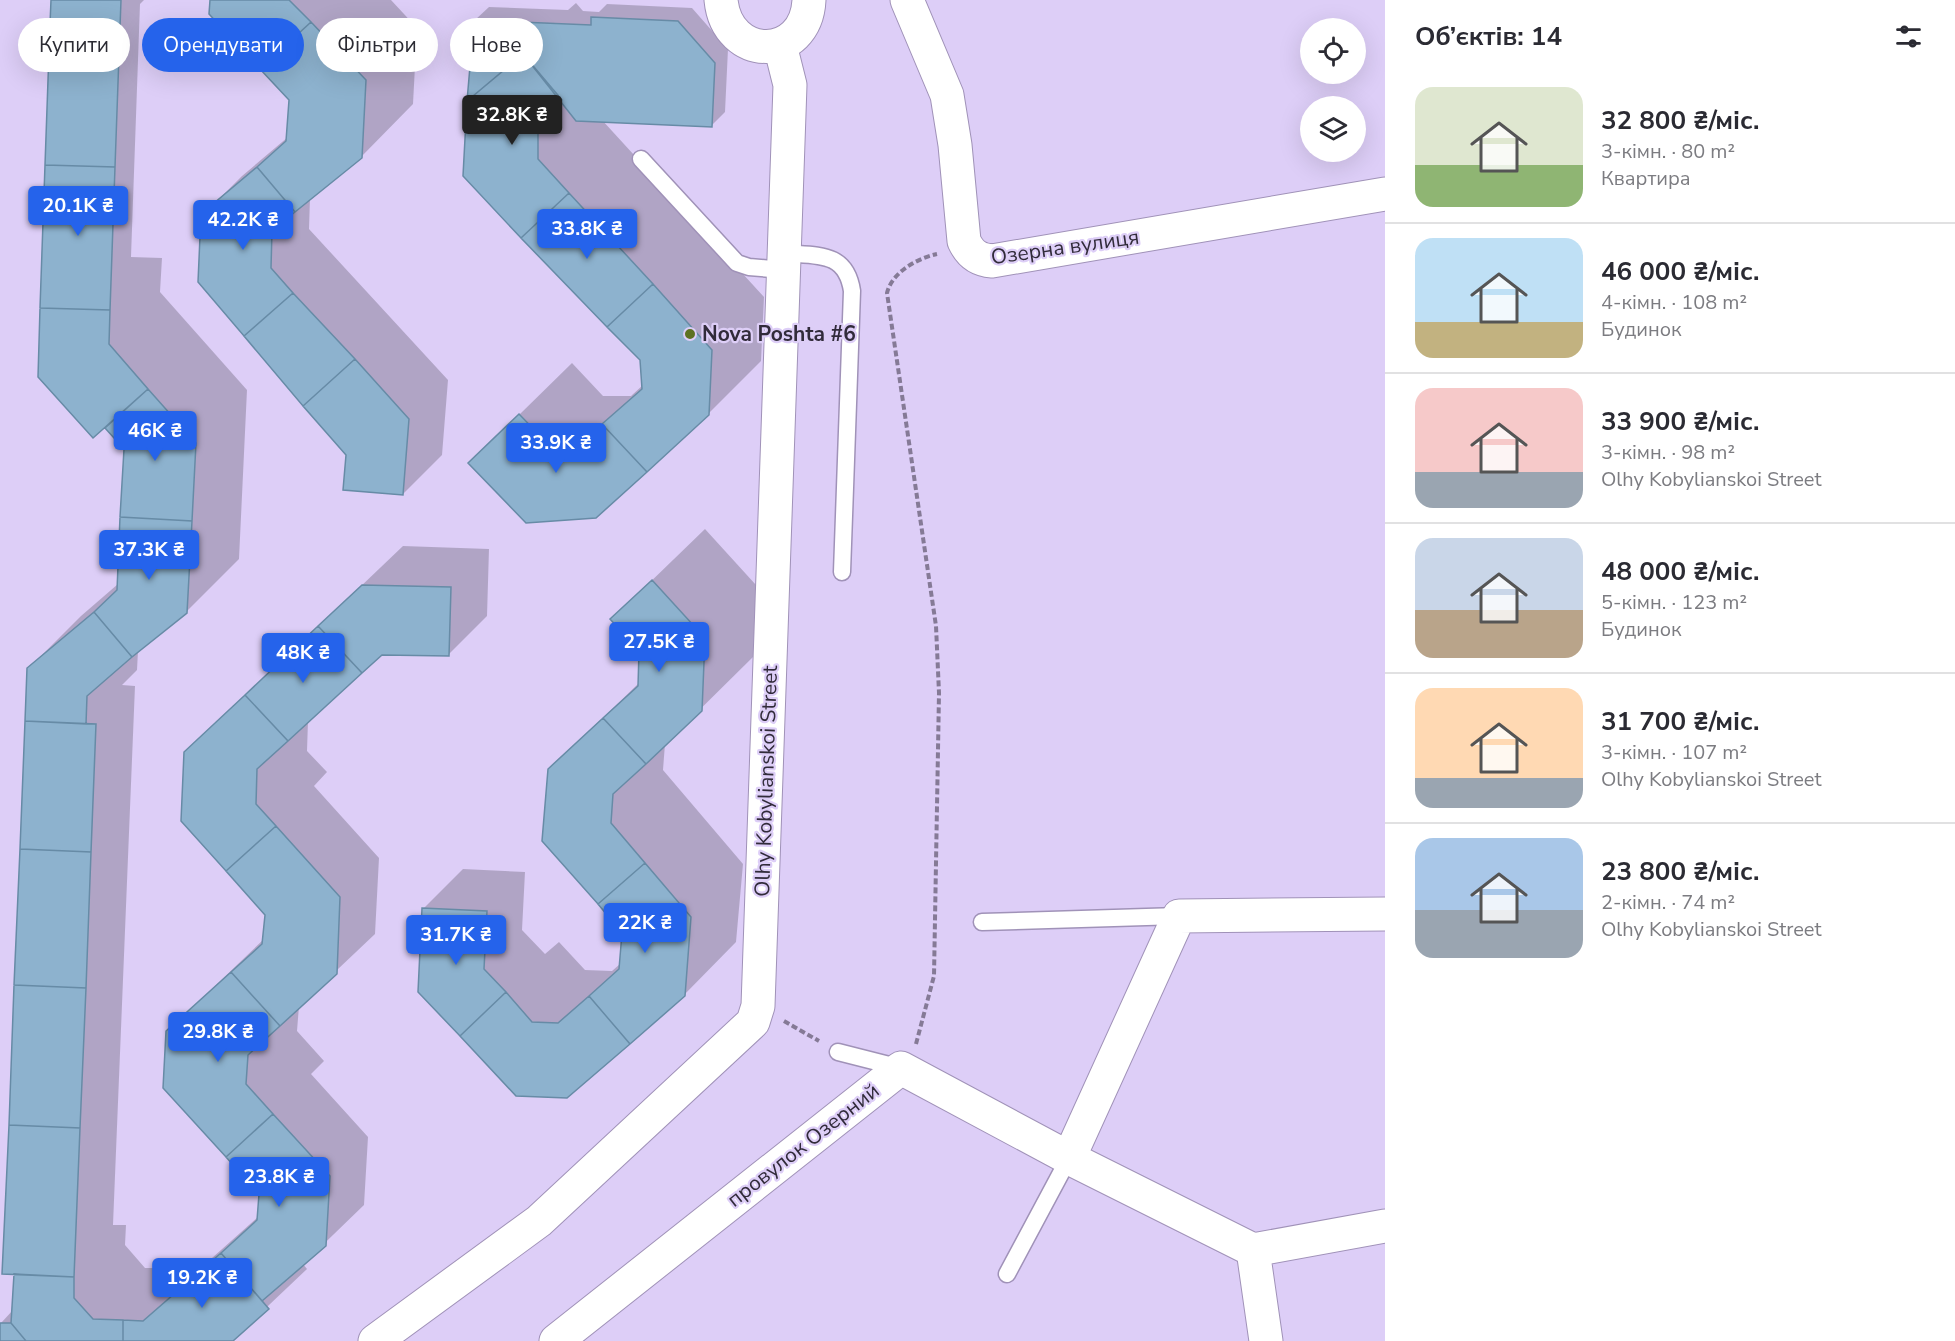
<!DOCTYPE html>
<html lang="uk">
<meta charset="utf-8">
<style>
:root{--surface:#fff;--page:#f2f2f3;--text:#2b2b33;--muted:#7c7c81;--line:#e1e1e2;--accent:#2563eb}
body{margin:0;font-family:"Nunito Sans",sans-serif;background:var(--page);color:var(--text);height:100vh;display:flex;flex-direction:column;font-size:22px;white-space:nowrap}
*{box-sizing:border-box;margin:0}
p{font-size:20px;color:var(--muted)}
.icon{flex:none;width:33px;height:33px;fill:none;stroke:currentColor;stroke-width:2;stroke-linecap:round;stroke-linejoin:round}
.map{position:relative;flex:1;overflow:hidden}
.panel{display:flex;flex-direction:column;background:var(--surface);width:570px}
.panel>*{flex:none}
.guide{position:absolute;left:18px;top:18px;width:570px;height:54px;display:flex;gap:12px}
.buttons{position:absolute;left:1300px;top:18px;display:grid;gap:12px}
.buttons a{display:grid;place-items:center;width:66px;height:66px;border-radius:50%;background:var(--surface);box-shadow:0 6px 24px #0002;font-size:30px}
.price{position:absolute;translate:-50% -51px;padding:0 14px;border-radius:6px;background:var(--accent);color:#fff;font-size:20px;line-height:39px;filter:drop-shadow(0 2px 3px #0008)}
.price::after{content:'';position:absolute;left:50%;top:36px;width:18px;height:14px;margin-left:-9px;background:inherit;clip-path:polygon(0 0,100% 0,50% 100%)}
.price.on{background:#222;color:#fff}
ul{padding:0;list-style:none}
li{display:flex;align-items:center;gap:18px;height:150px;padding:0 30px}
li+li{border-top:2px solid var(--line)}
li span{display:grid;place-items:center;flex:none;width:168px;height:120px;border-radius:18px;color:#555}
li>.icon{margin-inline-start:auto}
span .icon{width:72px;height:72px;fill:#fffc;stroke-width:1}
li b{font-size:26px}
h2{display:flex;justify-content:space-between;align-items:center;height:72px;padding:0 30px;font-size:26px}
.chip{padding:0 21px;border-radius:27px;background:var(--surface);box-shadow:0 6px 24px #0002;font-size:21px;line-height:54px}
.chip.on{background:var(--accent);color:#fff}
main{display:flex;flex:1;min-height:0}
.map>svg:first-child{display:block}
</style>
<main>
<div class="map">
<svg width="1385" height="1341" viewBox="0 0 1385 1341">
<rect width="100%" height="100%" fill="#ddcef7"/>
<path fill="#0003" d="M52,0H144L140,4L131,257L162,258L160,292L247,390L239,559L186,612L138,651L137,670L122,685L135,686L113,1225H126L125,1245L145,1268H175L174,1282L184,1283L259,1216L261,1194L168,1031L264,939L267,914L186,753L403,546L489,549L487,616L448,655L382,653L308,721L307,751L327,772L314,786L379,858L375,934L299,1006L297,1031L324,1061L311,1074L368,1137L364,1205L303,1264L307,1269L231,1341H0L1,1323L13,1310L28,669L81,616L118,584L125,449L105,426Z
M212,0H391L417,28L413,104L361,157L310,198L309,229L448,380L442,455L403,494L348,454L203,215L242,176L288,137L290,100Z
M576,3L583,11L599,12L607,4L692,8L728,49L725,112L711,126L602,120L764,297L761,361L708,414L596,517L470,463L572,363L603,396H631L643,385L642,360L465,175L475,20L489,7L568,10Z
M705,529L756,585L753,657L665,744L663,770L743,864L736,942L684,995L566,1097L424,908L463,869L525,872L522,930L545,954L559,942L585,970L612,971L620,964L624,932L549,770L640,682V650L612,619Z"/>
<path fill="#8db2ce" stroke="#678ba6" stroke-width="1.5" d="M51,0H121L120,27L50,24Z
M210,0H289L311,22L260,69L209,14Z
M591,17L678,21L715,63L712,127L576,121L523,54L467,101L474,20L591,25Z
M311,22L366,80L362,158L295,212L257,167L286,141L289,100L260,69Z
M50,24L120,27L115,167L45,165Z
M523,54L562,100L538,120V159L569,193L521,238L463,176L467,101Z
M45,165L115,167L110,310L40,308Z
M257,167L295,212L272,231L271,268L293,293L244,336L198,282L201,214Z
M569,193L653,284L607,327L521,238Z
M653,284L712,350L709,415L647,472L602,424L642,389L640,360L607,327Z
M293,293L355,359L303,406L244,336Z
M40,308L110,310L109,344L148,389L93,438L38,377Z
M355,359L409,419L403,495L343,490L346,455L303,406Z
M148,389L196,443L192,521L120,517L124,449L105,428Z
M519,414L551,447L577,448L602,424L647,472L596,518L526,523L468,463Z
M120,517L192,521L187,613L132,657L94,612L117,590Z
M652,580L705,638L702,711L646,764L603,718L638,686L639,651L610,619Z
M362,585L451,587L449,656L382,655L362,673L318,626Z
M94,612L132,657L87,696L86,724L25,721L27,668Z
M318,626L362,673L288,741L245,695Z
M245,695L288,741L257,769L256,804L276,826L226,871L181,821L184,752Z
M603,718L646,764L613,794L611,823L645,863L598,904L542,841L548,769Z
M25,721L96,724L91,852L20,849Z
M276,826L340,897L337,974L280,1026L231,972L262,944L265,915L226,871Z
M20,849L91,852L86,988L14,985Z
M645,863L691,917L685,996L630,1044L589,996L619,969L622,933L598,904Z
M422,908L487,911L484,969L506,992L460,1036L418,992Z
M231,972L280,1026L248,1055L246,1084L273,1114L226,1157L163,1088L166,1031Z
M14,985L86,988L80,1128L9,1125Z
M506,992L532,1022L558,1023L589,996L630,1044L567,1098L516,1096L460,1036Z
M273,1114L330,1176L326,1246L262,1301L221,1253L257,1220L259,1194L226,1157Z
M9,1125L80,1128L74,1277L2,1274Z
M221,1253L269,1309L233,1341H123V1320L143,1321Z
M14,1274L74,1277V1298L93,1319L123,1320V1341H26L11,1323Z
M0,1323H11L26,1341H0Z"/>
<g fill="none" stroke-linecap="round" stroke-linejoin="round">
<g stroke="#a092b8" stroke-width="19">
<path id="lane" d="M641,159L737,263L749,267L783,270
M784,253C817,256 846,251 852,291L842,572
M982,922L1179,916
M838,1052L901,1068
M1007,1274L1069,1158"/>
</g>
<g stroke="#a092b8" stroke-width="35">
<path id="street" d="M721,0C727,62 806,62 809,0
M907,0L947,95L955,145L964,241C970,254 978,260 992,261L1385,194
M1069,1158L1179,916L1385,914
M1253,1250L1266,1341
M375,1341L539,1221L753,1022L758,1006L790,85L780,45
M556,1341L901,1068L1069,1158L1253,1250L1385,1226"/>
</g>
<path stroke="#857a96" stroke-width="4" stroke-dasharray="6 3" stroke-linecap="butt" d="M784,1021L819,1041
M916,1044L934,976L939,693L936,626L887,293C892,272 918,258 937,254"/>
<use href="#lane" stroke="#fff" stroke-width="16"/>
<use href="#street" stroke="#fff" stroke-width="33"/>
</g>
<circle fill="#5e7222" stroke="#ddcef7" stroke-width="2" cx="690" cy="334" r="6"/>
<g text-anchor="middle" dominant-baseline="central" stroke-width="4.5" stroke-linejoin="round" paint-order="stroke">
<g font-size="21" fill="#312b3a" stroke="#ddcef7">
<text transform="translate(1065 247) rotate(-8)">Озерна вулиця</text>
<text transform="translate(766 781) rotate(-88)">Olhy Kobylianskoi Street</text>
<text transform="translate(803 1145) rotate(-38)">провулок Озерний</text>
</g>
<g font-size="21" font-weight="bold" fill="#312b3a" stroke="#ddcef7" text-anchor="start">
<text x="702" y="334">Nova Poshta #6</text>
</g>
</g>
</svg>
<div class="buttons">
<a><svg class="icon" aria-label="locate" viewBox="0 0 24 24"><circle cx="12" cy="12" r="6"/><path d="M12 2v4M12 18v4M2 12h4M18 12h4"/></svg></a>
<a><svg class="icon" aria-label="layers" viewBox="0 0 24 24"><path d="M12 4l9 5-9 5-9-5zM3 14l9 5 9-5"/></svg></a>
</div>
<b class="price on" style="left:512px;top:146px">32.8K ₴</b>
<b class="price" style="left:78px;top:237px">20.1K ₴</b>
<b class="price" style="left:243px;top:251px">42.2K ₴</b>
<b class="price" style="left:587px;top:260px">33.8K ₴</b>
<b class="price" style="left:155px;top:462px">46K ₴</b>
<b class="price" style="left:556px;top:474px">33.9K ₴</b>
<b class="price" style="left:149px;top:581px">37.3K ₴</b>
<b class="price" style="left:659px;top:673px">27.5K ₴</b>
<b class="price" style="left:303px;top:684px">48K ₴</b>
<b class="price" style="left:645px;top:954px">22K ₴</b>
<b class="price" style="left:456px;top:966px">31.7K ₴</b>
<b class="price" style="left:218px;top:1063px">29.8K ₴</b>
<b class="price" style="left:279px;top:1208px">23.8K ₴</b>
<b class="price" style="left:202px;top:1309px">19.2K ₴</b>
<div class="guide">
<a class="chip">Купити</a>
<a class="chip on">Орендувати</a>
<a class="chip">Фільтри</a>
<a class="chip">Нове</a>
</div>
</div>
<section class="panel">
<h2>Об’єктів: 14<svg class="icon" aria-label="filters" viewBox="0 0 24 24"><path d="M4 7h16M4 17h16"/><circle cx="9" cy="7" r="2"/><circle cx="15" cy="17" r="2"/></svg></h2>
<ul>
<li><span style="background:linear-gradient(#dfe7d0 65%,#8fb573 0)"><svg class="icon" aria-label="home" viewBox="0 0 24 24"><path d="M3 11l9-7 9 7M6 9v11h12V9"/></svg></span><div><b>32 800 ₴/міс.</b><p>3-кімн. · 80 m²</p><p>Квартира</p></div></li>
<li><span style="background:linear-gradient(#bfe0f5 70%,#c2b280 0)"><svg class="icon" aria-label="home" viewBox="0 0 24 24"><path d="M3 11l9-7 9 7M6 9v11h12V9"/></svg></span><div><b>46 000 ₴/міс.</b><p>4-кімн. · 108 m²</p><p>Будинок</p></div></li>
<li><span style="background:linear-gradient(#f6c9c9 70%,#9aa5b1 0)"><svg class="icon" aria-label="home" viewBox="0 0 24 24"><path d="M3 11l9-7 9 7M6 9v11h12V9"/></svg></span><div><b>33 900 ₴/міс.</b><p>3-кімн. · 98 m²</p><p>Olhy Kobylianskoi Street</p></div></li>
<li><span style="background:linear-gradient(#c9d6e8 60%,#b9a48a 0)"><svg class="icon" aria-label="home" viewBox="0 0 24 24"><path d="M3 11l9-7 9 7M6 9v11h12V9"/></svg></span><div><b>48 000 ₴/міс.</b><p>5-кімн. · 123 m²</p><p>Будинок</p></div></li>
<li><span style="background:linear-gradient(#ffd9b3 75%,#9aa5b1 0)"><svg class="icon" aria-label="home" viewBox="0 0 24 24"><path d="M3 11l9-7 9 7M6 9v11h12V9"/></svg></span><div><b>31 700 ₴/міс.</b><p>3-кімн. · 107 m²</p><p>Olhy Kobylianskoi Street</p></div></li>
<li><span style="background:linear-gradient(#a9c7e8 60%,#9aa5b1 0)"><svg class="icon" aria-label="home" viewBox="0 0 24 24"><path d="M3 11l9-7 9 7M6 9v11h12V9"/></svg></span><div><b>23 800 ₴/міс.</b><p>2-кімн. · 74 m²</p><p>Olhy Kobylianskoi Street</p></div></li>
</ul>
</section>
</main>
